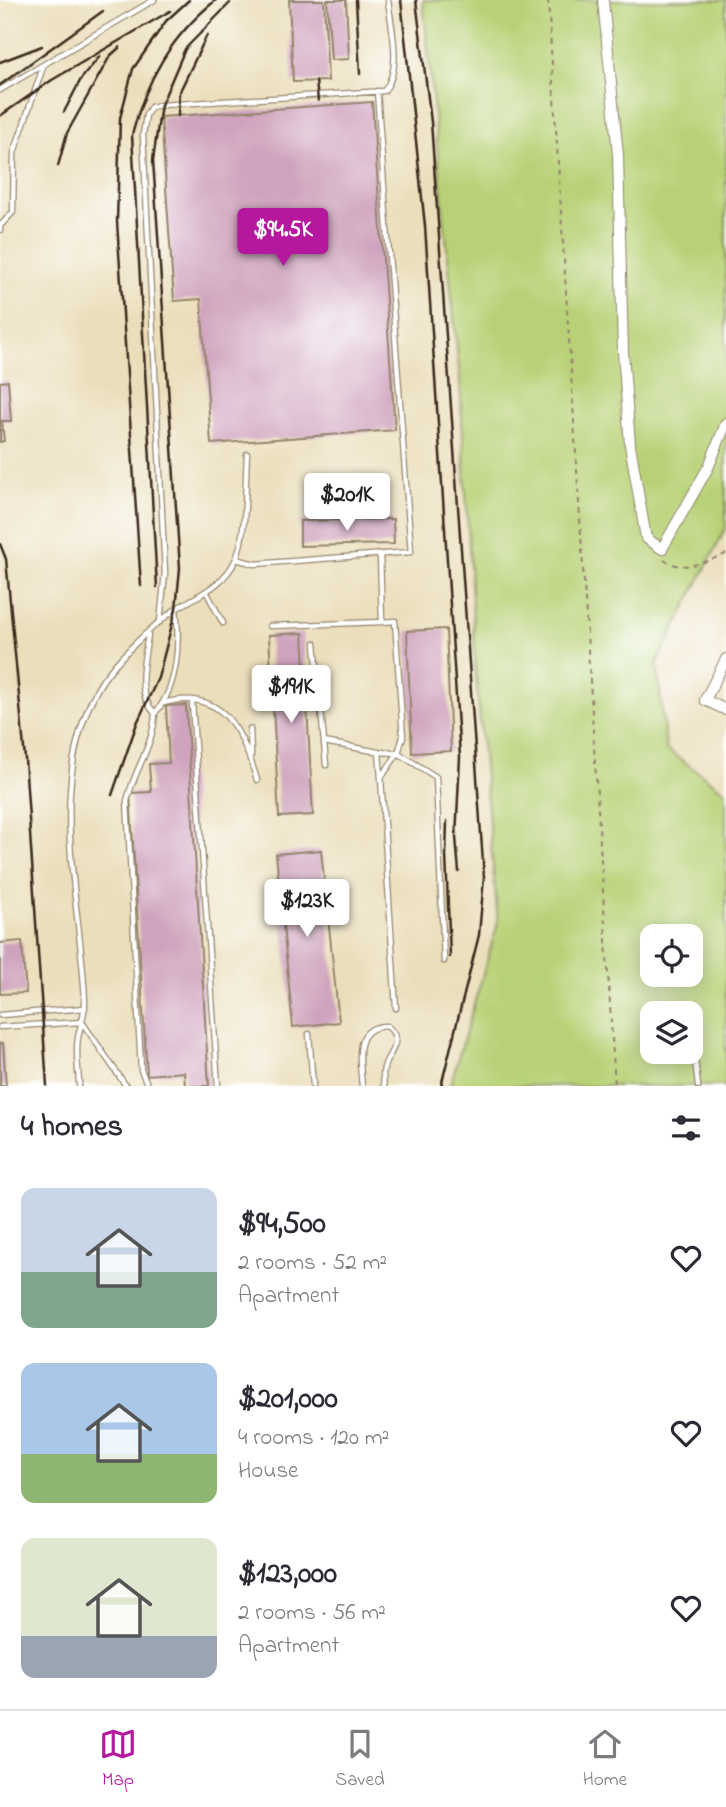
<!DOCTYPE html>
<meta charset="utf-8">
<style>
:root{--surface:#fff;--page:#f2f2f3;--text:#2b2b33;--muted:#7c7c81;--line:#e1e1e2;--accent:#b5179e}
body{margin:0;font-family:"Indie Flower",sans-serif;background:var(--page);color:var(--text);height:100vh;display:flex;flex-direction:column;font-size:26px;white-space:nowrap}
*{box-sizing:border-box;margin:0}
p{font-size:23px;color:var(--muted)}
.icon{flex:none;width:38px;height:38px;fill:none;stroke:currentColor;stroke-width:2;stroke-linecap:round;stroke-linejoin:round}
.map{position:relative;height:1086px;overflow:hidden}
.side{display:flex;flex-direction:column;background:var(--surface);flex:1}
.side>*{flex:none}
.tools{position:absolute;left:640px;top:924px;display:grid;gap:14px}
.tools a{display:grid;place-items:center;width:63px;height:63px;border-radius:14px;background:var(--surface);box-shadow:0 4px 18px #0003;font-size:35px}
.price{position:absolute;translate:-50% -60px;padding:0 16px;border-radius:7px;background:#fff;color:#222;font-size:23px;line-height:46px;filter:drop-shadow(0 2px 4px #0008)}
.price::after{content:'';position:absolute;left:50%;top:42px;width:21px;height:16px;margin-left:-10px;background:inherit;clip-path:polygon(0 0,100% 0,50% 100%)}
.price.active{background:var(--accent);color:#fff}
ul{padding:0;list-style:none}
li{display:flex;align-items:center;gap:21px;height:175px;padding:0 21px}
li span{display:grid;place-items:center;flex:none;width:196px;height:140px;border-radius:14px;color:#555}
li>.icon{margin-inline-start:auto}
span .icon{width:84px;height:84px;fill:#fffc;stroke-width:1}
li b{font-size:30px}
h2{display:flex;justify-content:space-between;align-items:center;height:84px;padding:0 21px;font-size:30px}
.tab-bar{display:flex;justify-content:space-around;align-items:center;height:98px;border-top:2px solid var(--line);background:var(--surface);font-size:19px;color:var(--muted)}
.tab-bar a{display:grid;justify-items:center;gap:4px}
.tab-bar .active{color:var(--accent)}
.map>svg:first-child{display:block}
</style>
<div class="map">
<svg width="726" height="1086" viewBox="0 0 726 1086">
<rect width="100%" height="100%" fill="#fff"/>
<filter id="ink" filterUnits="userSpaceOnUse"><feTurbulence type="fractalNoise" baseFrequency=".0143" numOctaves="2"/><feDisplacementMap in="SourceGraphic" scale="14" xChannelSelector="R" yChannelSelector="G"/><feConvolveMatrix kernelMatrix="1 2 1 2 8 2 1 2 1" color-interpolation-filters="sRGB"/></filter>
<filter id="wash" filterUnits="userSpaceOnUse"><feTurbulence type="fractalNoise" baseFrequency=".00686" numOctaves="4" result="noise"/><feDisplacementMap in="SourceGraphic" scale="28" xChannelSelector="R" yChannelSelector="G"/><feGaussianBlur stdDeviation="1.57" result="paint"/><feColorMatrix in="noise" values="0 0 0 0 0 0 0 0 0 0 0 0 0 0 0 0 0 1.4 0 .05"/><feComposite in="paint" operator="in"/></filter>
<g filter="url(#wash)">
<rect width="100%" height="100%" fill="#ebdebb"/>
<path fill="#b8d176" stroke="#7a7e4a" stroke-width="2" fill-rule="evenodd" d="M423,0H726V528L657,663L666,749L726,792V1086H450L498,923L476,677L460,381ZM653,936H691V975H653ZM653,1013H691V1052H653Z"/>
<g id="blocks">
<path fill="#cfa3bd" d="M289,0H324L328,81L293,82Z
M327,0H346L349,59L331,60Z
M372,102L395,430L211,444L201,299L174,301L161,117Z
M8,381L11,421H2L4,441L0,442V382Z
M393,519L394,544L300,546V521Z
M446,629L451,751L412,753L407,631Z
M303,633L313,815L279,817L269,635Z
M186,705L209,1086H185L184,1072L147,1075L130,793L151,792L149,764L169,763L166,706Z
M321,850L339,1022L293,1027L276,854Z
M22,941L26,993L0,994V943Z
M0,1043H3L6,1086H0Z"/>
</g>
</g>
<g filter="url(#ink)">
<use href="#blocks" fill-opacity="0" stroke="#93846c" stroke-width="2"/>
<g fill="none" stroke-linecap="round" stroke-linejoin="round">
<g stroke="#93846c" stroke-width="7">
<path id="service" d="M0,90L154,0
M0,230V226L13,212L14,153L43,67
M380,554L382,622L395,621L403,737L398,753L381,778L396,1008
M236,559L255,564L411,552L377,91
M207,593L223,623
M160,622L165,573L143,135L146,115L151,107L161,105L384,91C403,68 391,28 388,0
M270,626L382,622
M148,635C144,661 135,694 155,713C154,745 134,770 127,801L141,1070L148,1086
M315,643L326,765
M192,702L218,1086
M164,703C224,687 242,732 257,780
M155,713C178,688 180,642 176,609
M250,729L251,755
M324,742L379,752L381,778
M379,752L398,753L436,777L444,961
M689,1003L690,1013
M0,1015L85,1008
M691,1026L698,1086
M0,1027L82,1022L126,1086
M309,1034L313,1086
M79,1086C79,1071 75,1053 78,1038C80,1026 85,1014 85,1002C81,900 45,783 98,688C112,663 152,626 176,609C198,595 224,586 236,559C247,533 245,484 247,454
M362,1086C360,1061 352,1026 387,1026C403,1039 392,1049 386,1062C382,1070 383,1078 384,1086"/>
</g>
<g stroke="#93846c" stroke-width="12">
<path id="minor" d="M603,0L618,155L623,352L630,445L646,538L662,549L709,466L726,423
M726,659L705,700L726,710"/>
</g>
<path stroke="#93846c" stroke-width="2" stroke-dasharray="5 5" stroke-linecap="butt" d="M548,0L615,1086
M664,560C684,573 706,561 726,554"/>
<use href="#service" stroke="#fff" stroke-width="4.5"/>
<use href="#minor" stroke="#fff" stroke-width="10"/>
<path stroke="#3b2a1e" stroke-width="2.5" d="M356,0L360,74
M401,0L425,226L460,757L456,837L459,872
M416,0L431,122L484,877L479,935L441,1086
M0,62L42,46
M316,81L318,101
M0,85L103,11
M64,112L81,79L100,56
M0,116L52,80L170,11
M178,116L179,93L207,35
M58,166L67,133L110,56L120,47
M0,544L6,559L25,759L47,1086
M141,586L117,222L120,118L133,69L166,21L189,0
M157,587L132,135C146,80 171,36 216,0
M112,795L137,723L158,678L176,609L180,568L153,160L161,105L185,49L230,3
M447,821L446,855L450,957"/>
</g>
</g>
</svg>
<div class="tools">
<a><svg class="icon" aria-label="locate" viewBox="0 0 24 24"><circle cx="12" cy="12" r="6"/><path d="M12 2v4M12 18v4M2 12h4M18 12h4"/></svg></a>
<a><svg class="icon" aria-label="layers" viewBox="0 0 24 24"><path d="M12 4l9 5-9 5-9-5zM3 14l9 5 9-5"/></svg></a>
</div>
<b class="price active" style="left:283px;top:268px">$94.5K</b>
<b class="price" style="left:347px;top:533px">$201K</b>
<b class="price" style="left:291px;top:725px">$191K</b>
<b class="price" style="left:307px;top:939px">$123K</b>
</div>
<section class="side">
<h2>4 homes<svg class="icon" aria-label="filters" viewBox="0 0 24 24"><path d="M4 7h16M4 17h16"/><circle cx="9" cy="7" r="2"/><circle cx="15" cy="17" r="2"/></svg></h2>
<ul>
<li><span style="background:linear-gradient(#c9d6e8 60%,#7fa58c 0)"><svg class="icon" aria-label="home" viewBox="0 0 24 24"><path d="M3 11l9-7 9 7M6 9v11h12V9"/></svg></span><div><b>$94,500</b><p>2 rooms · 52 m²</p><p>Apartment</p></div><svg class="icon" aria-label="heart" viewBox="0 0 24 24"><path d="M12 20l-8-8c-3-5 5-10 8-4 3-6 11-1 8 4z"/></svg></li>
<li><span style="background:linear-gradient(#a9c7e8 65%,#8fb573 0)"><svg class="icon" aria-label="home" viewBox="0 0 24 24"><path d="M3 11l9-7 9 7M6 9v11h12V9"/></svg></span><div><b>$201,000</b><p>4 rooms · 120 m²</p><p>House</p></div><svg class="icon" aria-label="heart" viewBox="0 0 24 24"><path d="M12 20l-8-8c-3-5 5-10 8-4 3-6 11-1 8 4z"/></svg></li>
<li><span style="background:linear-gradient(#dfe7d0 70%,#9aa5b1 0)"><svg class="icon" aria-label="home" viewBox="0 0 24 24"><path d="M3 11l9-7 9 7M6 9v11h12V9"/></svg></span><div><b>$123,000</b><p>2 rooms · 56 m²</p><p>Apartment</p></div><svg class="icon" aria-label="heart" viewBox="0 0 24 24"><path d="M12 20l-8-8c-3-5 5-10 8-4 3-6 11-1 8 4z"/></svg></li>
</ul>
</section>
<nav class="tab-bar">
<a class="active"><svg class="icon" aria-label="map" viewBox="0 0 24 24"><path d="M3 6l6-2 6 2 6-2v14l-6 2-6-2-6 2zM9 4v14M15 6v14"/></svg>Map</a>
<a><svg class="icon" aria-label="saved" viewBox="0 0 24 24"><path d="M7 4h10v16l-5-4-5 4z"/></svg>Saved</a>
<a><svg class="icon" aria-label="home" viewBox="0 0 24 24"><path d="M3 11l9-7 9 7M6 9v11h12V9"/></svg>Home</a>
</nav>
